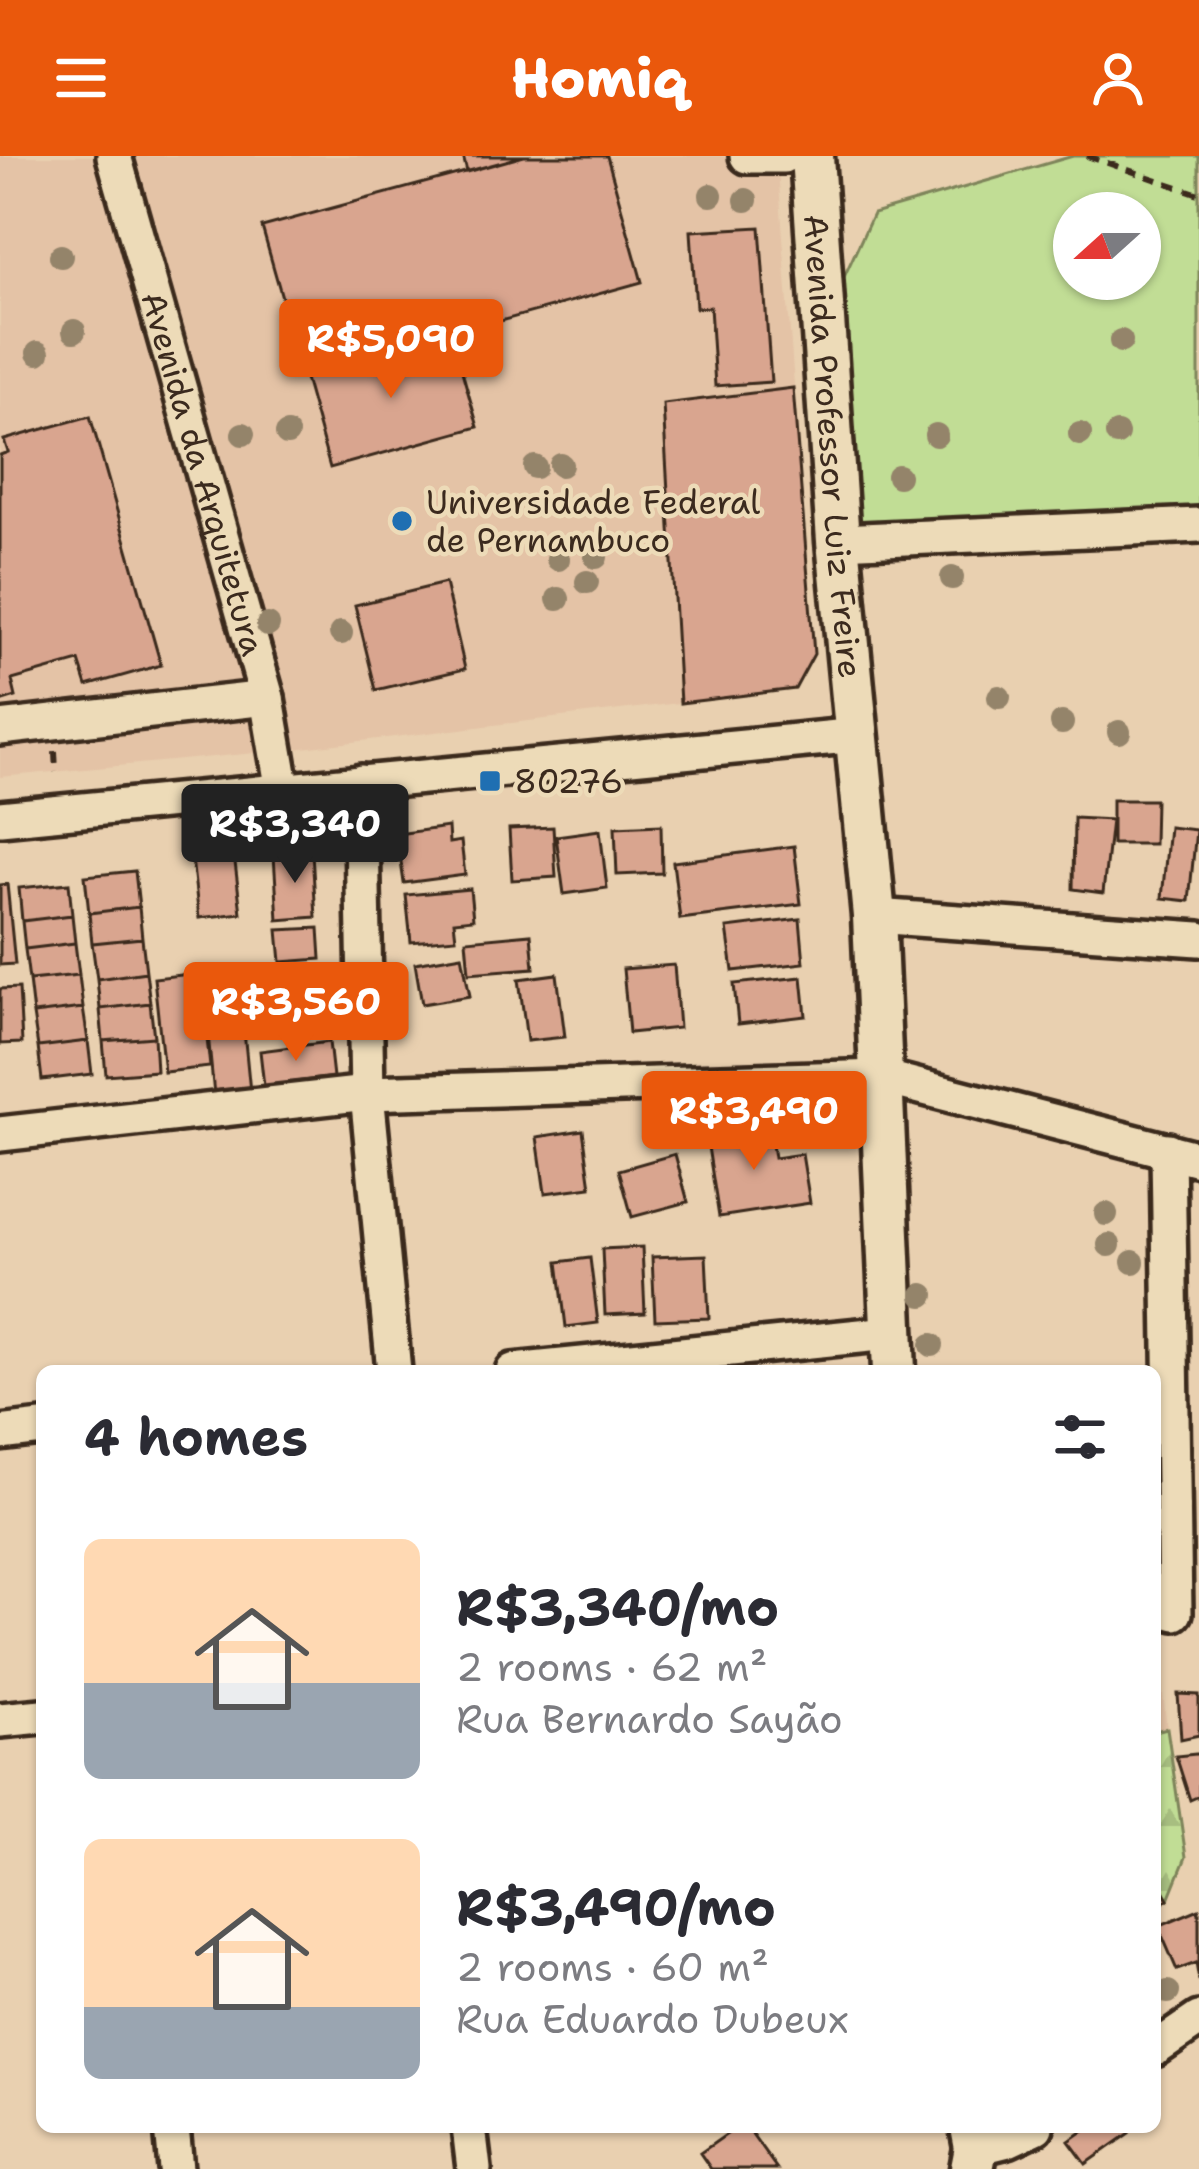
<!DOCTYPE html>
<meta charset="utf-8">
<style>
:root{--surface:#fff;--page:#f7f7f7;--text:#2b2b33;--muted:#7c7c81;--accent:#ea580c}
body{margin:0;font-family:"Shantell Sans",sans-serif;background:var(--page);color:var(--text);height:100vh;display:flex;flex-direction:column;font-size:45px;white-space:nowrap}
*{box-sizing:border-box;margin:0}
p{font-size:39px;color:var(--muted)}
.icon{flex:none;width:66px;height:66px;fill:none;stroke:currentColor;stroke-width:2;stroke-linecap:round;stroke-linejoin:round}
.map{position:relative;flex:1;overflow:hidden}
.side{position:absolute;left:36px;top:1209px;width:1125px;height:768px;display:flex;flex-direction:column;background:var(--surface);border-radius:18px;box-shadow:0 3px 9px #0004}
.side>*{flex:none}
.needle{width:78px;rotate:249deg}
.tools{position:absolute;left:1053px;top:36px;display:grid;gap:24px}
.tools a{display:grid;place-items:center;width:108px;height:108px;border-radius:50%;background:var(--surface);box-shadow:0 3px 9px #0004;font-size:60px}
.price{position:absolute;translate:-50% -102px;padding:0 27px;border-radius:12px;background:var(--accent);color:#fff;font-size:39px;line-height:78px;filter:drop-shadow(0 3px 6px #0008)}
.price::after{content:'';position:absolute;left:50%;top:72px;width:36px;height:27px;margin-left:-18px;background:inherit;clip-path:polygon(0 0,100% 0,50% 100%)}
.price.on{background:#222;color:#fff}
ul{padding:0;list-style:none}
li{display:flex;align-items:center;gap:36px;height:300px;padding:0 48px}
li span{display:grid;place-items:center;flex:none;width:336px;height:240px;border-radius:18px;color:#555}
li>.icon{margin-inline-start:auto}
span .icon{width:144px;height:144px;fill:#fffc;stroke-width:1}
li b{font-size:51px}
h2{display:flex;justify-content:space-between;align-items:center;height:144px;padding:0 48px;font-size:51px}
header{display:flex;justify-content:space-between;align-items:center;height:156px;padding:0 48px;background:var(--accent);color:#fff;font-size:54px;font-weight:800}
.map>svg:first-child{display:block}
</style>
<header><svg class="icon" aria-label="menu" viewBox="0 0 24 24"><path d="M4 6h16M4 12h16M4 18h16"/></svg>Homiq<svg class="icon" aria-label="person" viewBox="0 0 24 24"><circle cx="12" cy="8" r="4"/><path d="M4 21q1-7 8-7t8 7"/></svg></header>
<div class="map">
<svg width="1199" height="2013" viewBox="0 0 1199 2013">
<defs>
<pattern id="forest-firs" width="22" height="20" patternUnits="userSpaceOnUse" patternTransform="scale(3)"><rect width="22" height="20" fill="#c1dd95"/><path d="M5 1l3.5 6h-7zM16 11l3.5 6h-7z" fill="#a7be80"/></pattern>
</defs>
<rect width="100%" height="100%" fill="#e9d0b0"/>
<filter id="ink" filterUnits="userSpaceOnUse"><feTurbulence type="fractalNoise" baseFrequency=".00833" numOctaves="2"/><feDisplacementMap in="SourceGraphic" scale="24" xChannelSelector="R" yChannelSelector="G"/><feConvolveMatrix kernelMatrix="1 2 1 2 8 2 1 2 1" color-interpolation-filters="sRGB"/></filter>
<g filter="url(#ink)">
<path fill="#e4c3a6" d="M0,0H777L814,498L795,533L278,595L0,621Z
M1155,1471L1167,1572L1155,1573Z"/>
<path fill="#c1dd95" stroke="#7e845a" stroke-width="3" fill-rule="evenodd" d="M1073,0H1199V363L838,385L826,160L873,58ZM1074,57H1140V123H1074Z"/>
<path fill="url(#forest-firs)" stroke="#7e845a" stroke-width="3" d="M1167,1572L1186,1701L1169,1743L1155,1719V1575Z"/>
<path fill="#d9a58f" stroke="#3b2a1e" stroke-width="3" d="M463,0H524L467,16Z
M524,0H607L642,126L304,219L262,71Z
M760,71L771,226L715,230L710,151L696,152L691,75Z
M451,177L478,271L330,312L304,219Z
M793,232L814,498L795,533L680,547L663,248Z
M90,260L161,509L87,530L79,505L12,524L16,541L0,546V299L8,296L4,284Z
M445,427L465,513L376,534L355,449Z
M1112,644H1155L1154,688H1112Z
M1074,662L1111,664L1103,737L1073,733Z
M661,669L662,717L617,719L615,671Z
M448,671L449,687L461,685L465,719L404,727L397,678Z
M553,671L556,721L512,724L509,673Z
M1169,671L1196,674L1189,745L1162,742Z
M600,674L607,732L564,738L556,680Z
M232,681L241,757L199,762L190,686Z
M794,690L801,748L680,763L673,706Z
M312,697L316,761L278,764L274,699Z
M135,715L139,751L89,757L85,720Z
M69,727L72,759L22,765L19,732Z
M7,728L15,808L0,809V729Z
M470,733L473,763L454,765L456,782L411,786L406,739Z
M139,751L142,782L92,787L89,757Z
M72,759L75,787L25,793L22,765Z
M800,763L804,807L733,815L727,772Z
M319,772L321,803L281,806L278,774Z
M531,778L534,812L469,817L466,784Z
M142,782L146,816L97,823L92,787Z
M75,787L79,819L29,824L25,793Z
M462,799L470,840L422,848L415,807Z
M674,809L679,872L629,877L623,813Z
M294,815L298,859L223,866L219,823Z
M146,816L150,847L100,853L97,823Z
M200,817L210,911L164,916L154,822Z
M557,818L565,881L527,885L519,823Z
M79,819L83,852L33,858L29,824Z
M802,821L806,860L738,868L734,828Z
M19,832L22,887L0,888V833Z
M150,847L154,881L103,885L100,853Z
M83,852L88,885L38,891L33,858Z
M244,875L250,936L214,939L208,878Z
M154,881L156,915L106,919L103,885Z
M88,885L92,918L42,924L38,891Z
M329,886L333,921L264,930L260,895Z
M769,968L774,1002L802,998L810,1047L719,1061L706,978Z
M583,974L591,1031L545,1037L537,981Z
M675,998L688,1046L632,1061L619,1014Z
M642,1091L645,1157L605,1159L602,1093Z
M706,1099L709,1162L655,1164L652,1101Z
M590,1102L598,1167L566,1171L558,1106Z
M1178,1538L1199,1539V1579L1181,1583Z
M1196,1598H1199V1640L1190,1644L1176,1600Z
M1155,1719L1169,1743L1155,1752Z
M1199,1753V1825L1196,1807L1177,1814L1158,1770Z
M737,1971H747L777,2013H711L700,1997Z
M1089,1971H1127L1130,1977L1086,2008L1069,1985Z"/>
<g fill="none" stroke-linecap="round" stroke-linejoin="round">
<g stroke="#3b2a1e" stroke-width="42">
<g id="minor">
<path id="s1" d="M114,0L267,542L283,635"/>
<path d="M747,0H783"/>
<path d="M839,385L1199,369"/>
<path d="M0,572L267,542"/>
<path d="M361,626L367,937L394,1215"/>
<path d="M0,662L858,579"/>
<path d="M874,760L1199,783"/>
<path d="M0,978L367,937L882,921L1199,1003"/>
<path d="M1168,994L1175,1457"/>
<path d="M513,1215L890,1177"/>
<path d="M0,1277L42,1272"/>
<path d="M0,1564L42,1560"/>
<path d="M1155,1893L1199,1863"/>
<path d="M172,1971L176,2013"/>
<path d="M469,1971L474,2013"/>
<path d="M976,1992L1008,1984L1036,1971"/>
</g>
</g>
<g stroke="#3b2a1e" stroke-width="51">
<g id="major">
<path id="s2" d="M812,0L838,385L874,760L894,1215"/>
<path d="M972,1971L976,1992L972,2013"/>
</g>
</g>
<path stroke="#3b2a1e" stroke-width="6" stroke-dasharray="12 9" stroke-linecap="butt" d="M1087,0L1199,38
M55,595L56,616"/>
<use href="#minor" stroke="#eddbb8" stroke-width="33"/>
<use href="#major" stroke="#eddbb8" stroke-width="42"/>
</g>
<g fill="#94846a">
<circle cx="711" cy="39" r="12"/>
<circle cx="746" cy="44" r="12"/>
<circle cx="61" cy="100" r="12"/>
<circle cx="74" cy="175" r="12"/>
<circle cx="1121" cy="185" r="12"/>
<circle cx="38" cy="197" r="12"/>
<circle cx="243" cy="278" r="12"/>
<circle cx="287" cy="278" r="12"/>
<circle cx="1080" cy="278" r="12"/>
<circle cx="1117" cy="278" r="12"/>
<circle cx="936" cy="279" r="12"/>
<circle cx="561" cy="309" r="12"/>
<circle cx="535" cy="311" r="12"/>
<circle cx="898" cy="320" r="12"/>
<circle cx="596" cy="401" r="12"/>
<circle cx="558" cy="403" r="12"/>
<circle cx="952" cy="422" r="12"/>
<circle cx="587" cy="426" r="12"/>
<circle cx="558" cy="443" r="12"/>
<circle cx="268" cy="469" r="12"/>
<circle cx="341" cy="477" r="12"/>
<circle cx="999" cy="541" r="12"/>
<circle cx="1062" cy="567" r="12"/>
<circle cx="1119" cy="576" r="12"/>
<circle cx="1106" cy="1058" r="12"/>
<circle cx="1109" cy="1089" r="12"/>
<circle cx="1133" cy="1106" r="12"/>
<circle cx="923" cy="1139" r="12"/>
<circle cx="932" cy="1189" r="12"/>
<circle cx="1168" cy="1836" r="12"/>
</g>
</g>
<g fill="#1f6fb2" stroke="#eddbb8" stroke-width="4.5">
<circle cx="402" cy="365" r="12"/>
<rect x="478" y="613" width="24" height="24" rx="6"/>
</g>
<g text-anchor="middle" dominant-baseline="central" stroke-width="9" stroke-linejoin="round" paint-order="stroke">
<g font-size="33" fill="#3b2a1e" stroke="#eddbb8">
<text stroke="none"><textPath href="#s2" startOffset="291">Avenida Professor Luiz Freire</textPath></text>
<text stroke="none"><textPath href="#s1" startOffset="330">Avenida da Arquitetura</textPath></text>
</g>
<g font-size="33" fill="#3b2a1e" stroke="#eddbb8" text-anchor="start">
<text x="426" y="346">Universidade Federal<tspan x="426" dy="38">de Pernambuco</tspan></text>
<text x="514" y="625">80276</text>
</g>
</g>
</svg>
<div class="tools">
<a><svg class="needle" viewBox="-14 -14 28 28"><path d="M0-13l5 13h-10z" fill="#e53935"/><path d="M0 13l5-13h-10z" fill="#7c7c81"/></svg></a>
</div>
<b class="price" style="left:391px;top:245px">R$5,090</b>
<b class="price on" style="left:295px;top:730px">R$3,340</b>
<b class="price" style="left:296px;top:908px">R$3,560</b>
<b class="price" style="left:754px;top:1017px">R$3,490</b>
<section class="side">
<h2>4 homes<svg class="icon" aria-label="filters" viewBox="0 0 24 24"><path d="M4 7h16M4 17h16"/><circle cx="9" cy="7" r="2"/><circle cx="15" cy="17" r="2"/></svg></h2>
<ul>
<li><span style="background:linear-gradient(#ffd9b3 60%,#9aa5b1 0)"><svg class="icon" aria-label="home" viewBox="0 0 24 24"><path d="M3 11l9-7 9 7M6 9v11h12V9"/></svg></span><div><b>R$3,340/mo</b><p>2 rooms · 62 m²</p><p>Rua Bernardo Sayão</p></div></li>
<li><span style="background:linear-gradient(#ffd9b3 70%,#9aa5b1 0)"><svg class="icon" aria-label="home" viewBox="0 0 24 24"><path d="M3 11l9-7 9 7M6 9v11h12V9"/></svg></span><div><b>R$3,490/mo</b><p>2 rooms · 60 m²</p><p>Rua Eduardo Dubeux</p></div></li>
</ul>
</section>
</div>
